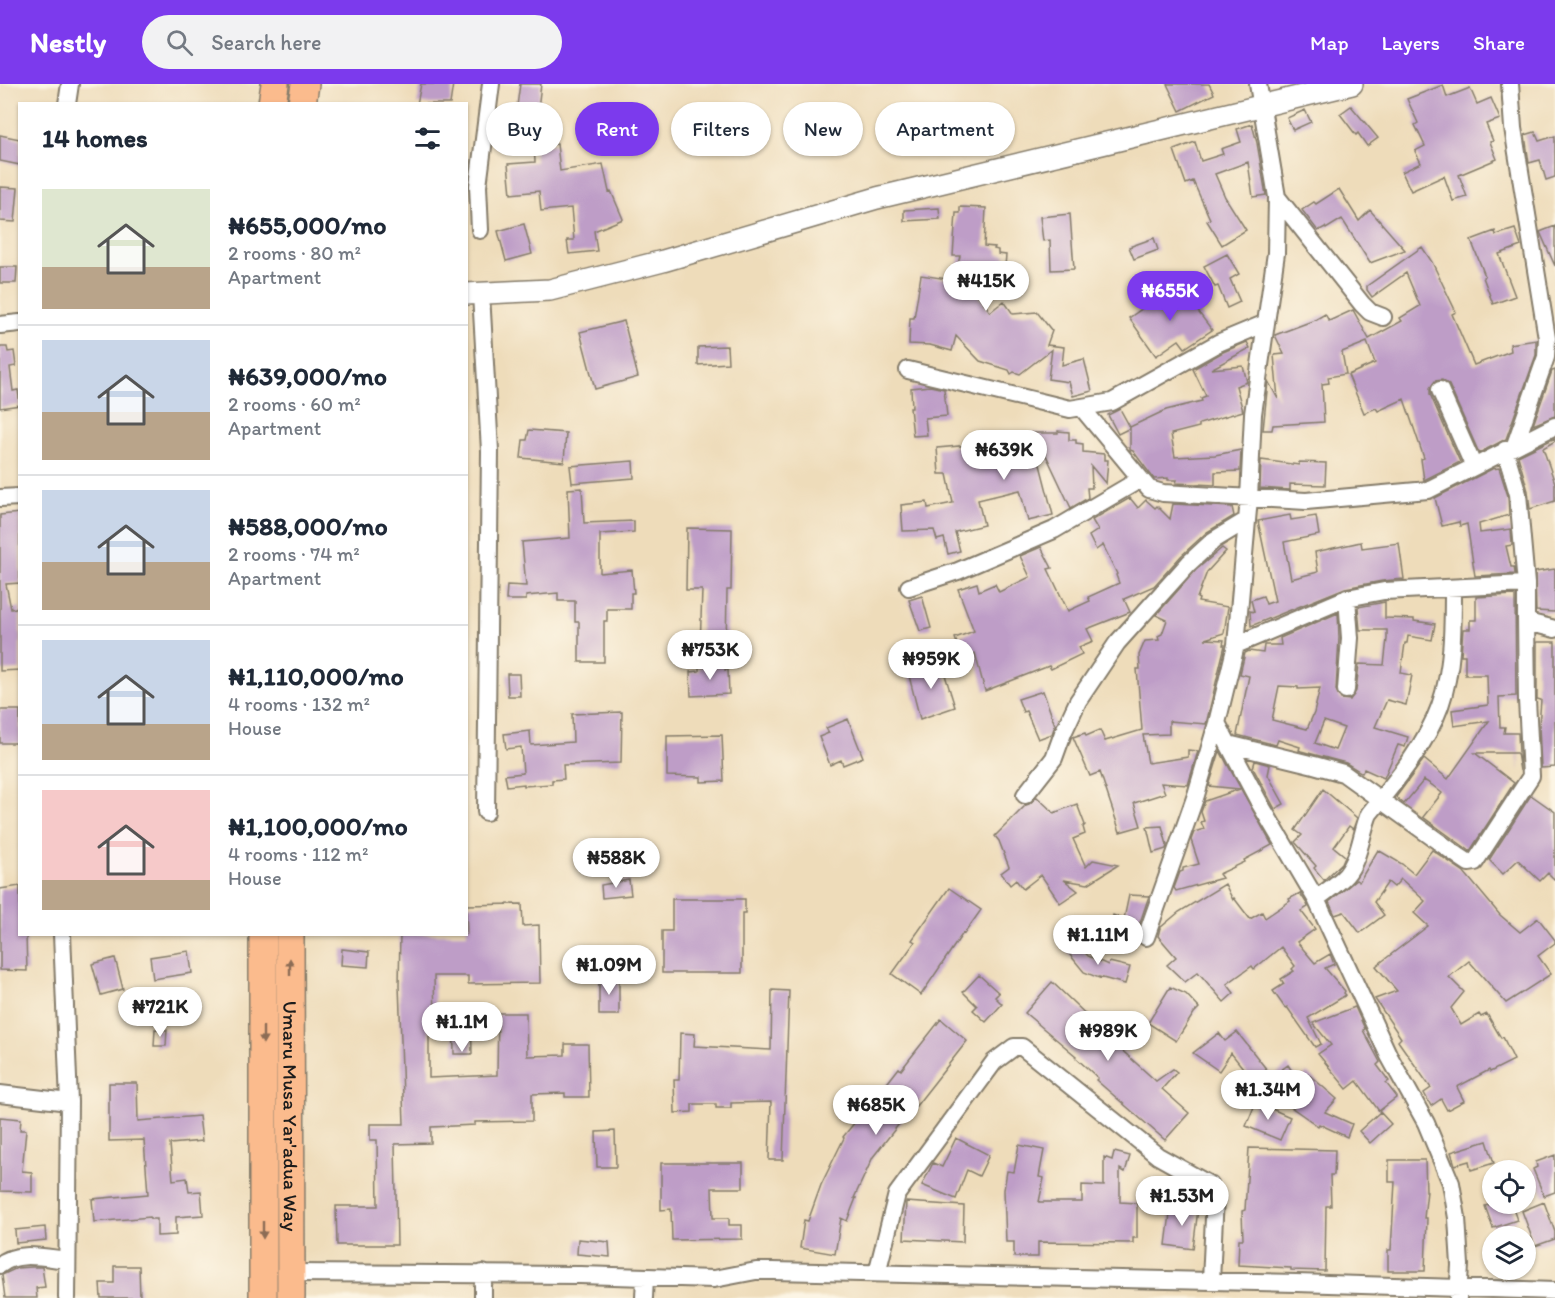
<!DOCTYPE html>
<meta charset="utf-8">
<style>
:root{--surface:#fff;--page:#f2f2f3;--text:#1f2937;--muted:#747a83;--line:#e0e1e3;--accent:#7c3aed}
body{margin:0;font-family:Itim,sans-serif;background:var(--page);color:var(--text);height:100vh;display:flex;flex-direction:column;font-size:22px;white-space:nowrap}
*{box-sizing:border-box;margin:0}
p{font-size:20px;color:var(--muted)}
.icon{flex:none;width:33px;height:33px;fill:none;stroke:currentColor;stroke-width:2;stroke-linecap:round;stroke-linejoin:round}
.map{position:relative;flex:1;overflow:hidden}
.details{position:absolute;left:18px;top:18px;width:450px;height:834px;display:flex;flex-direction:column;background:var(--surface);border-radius:0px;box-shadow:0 2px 4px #0004}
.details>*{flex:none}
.guide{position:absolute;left:486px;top:18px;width:570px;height:54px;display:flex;gap:12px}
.buttons{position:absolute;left:1482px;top:1076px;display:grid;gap:12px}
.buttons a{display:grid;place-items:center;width:54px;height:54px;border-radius:50%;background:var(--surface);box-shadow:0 2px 4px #0004;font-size:30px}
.price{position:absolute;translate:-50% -51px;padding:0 14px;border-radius:21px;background:#fff;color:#222;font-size:20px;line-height:39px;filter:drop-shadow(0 2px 3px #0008)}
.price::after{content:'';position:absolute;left:50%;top:36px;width:18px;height:14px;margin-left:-9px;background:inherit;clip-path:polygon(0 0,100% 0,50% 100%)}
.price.on{background:var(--accent);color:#fff}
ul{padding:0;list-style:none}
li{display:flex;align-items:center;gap:18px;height:150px;padding:0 24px}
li+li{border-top:2px solid var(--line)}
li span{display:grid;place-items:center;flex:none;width:168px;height:120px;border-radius:0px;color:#555}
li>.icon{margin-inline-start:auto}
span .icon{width:72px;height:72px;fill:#fffc;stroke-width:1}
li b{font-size:26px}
h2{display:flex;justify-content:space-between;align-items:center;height:72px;padding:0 24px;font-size:26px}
.chip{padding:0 21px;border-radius:27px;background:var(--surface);box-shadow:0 2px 4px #0004;font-size:21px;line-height:54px}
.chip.on{background:var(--accent);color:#fff}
header{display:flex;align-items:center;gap:36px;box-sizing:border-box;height:84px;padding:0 30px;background:var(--accent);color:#fff}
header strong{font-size:28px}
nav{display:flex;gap:33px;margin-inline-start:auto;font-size:21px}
.search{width:420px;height:54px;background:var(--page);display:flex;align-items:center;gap:15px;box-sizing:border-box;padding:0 21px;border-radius:33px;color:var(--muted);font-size:22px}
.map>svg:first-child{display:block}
</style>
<header>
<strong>Nestly</strong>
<div class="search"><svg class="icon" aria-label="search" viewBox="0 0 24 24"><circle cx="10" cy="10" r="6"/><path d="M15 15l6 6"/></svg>Search here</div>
<nav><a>Map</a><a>Layers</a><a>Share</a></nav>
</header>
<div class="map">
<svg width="1555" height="1214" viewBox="0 0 1555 1214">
<rect width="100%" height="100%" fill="#fcf5e5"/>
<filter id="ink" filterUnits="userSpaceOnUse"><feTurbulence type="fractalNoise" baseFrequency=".0167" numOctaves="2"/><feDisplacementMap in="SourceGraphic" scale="12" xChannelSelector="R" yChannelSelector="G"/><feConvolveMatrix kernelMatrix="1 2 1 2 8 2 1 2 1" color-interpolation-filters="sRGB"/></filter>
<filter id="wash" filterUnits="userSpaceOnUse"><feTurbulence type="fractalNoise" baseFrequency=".008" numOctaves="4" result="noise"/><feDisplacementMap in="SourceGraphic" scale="24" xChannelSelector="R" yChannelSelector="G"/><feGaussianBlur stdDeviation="1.35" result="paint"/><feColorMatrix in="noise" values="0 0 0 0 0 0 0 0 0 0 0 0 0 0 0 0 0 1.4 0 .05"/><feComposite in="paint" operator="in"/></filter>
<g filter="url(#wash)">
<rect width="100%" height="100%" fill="#eedcba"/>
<g id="blocks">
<path fill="#be9dc7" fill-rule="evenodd" d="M421,0H453L450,20H417Z
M520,0H541L538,25L517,22Z
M1167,0H1209L1214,10L1180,27Z
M1443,1L1447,13L1470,4L1477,20L1491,14L1500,35L1486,40L1493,57L1490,58L1497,75L1459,91L1467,113L1453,117L1444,92L1411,107L1402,88L1421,79L1415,67L1425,62L1415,41L1418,39L1407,15Z
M1351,22L1378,54L1367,62L1358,49L1356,51L1340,30Z
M1305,26L1311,38L1293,46L1287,34Z
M1252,40L1257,59L1266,111L1253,113L1248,78L1215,90L1225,113L1246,146L1222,161L1207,137L1210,135L1193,97L1186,100L1174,66L1195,58L1201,77L1223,70L1221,65L1241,58L1237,45Z
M1535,48L1539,57L1555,52V93L1546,96L1540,76L1529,79L1525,51Z
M0,51L20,55V81L0,77Z
M557,60L560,87L603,80L609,108L611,107L623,135L594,147L597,167L569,170L567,156H574L571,124L541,127L539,107L511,110L508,80L535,78L534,62Z
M0,103L18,104L15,138L0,137Z
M1339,105L1359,137L1370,126L1405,166L1370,179L1342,135L1326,145L1325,143L1318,147L1302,126L1314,118L1316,120Z
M960,123L986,124L984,162L995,163L994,165L998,166V170L1006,171L1005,182L1007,183L1005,201L969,196L990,228L1004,217L1013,230L1037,228L1052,247L1047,261L1064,263L1062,281L1084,275L1092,307L1073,312L1069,298L1048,295L1052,265L1020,290L1014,288L1011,290L1009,286L980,277L956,252L952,267L930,261L909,260L910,234H914L921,191L954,196L960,172H953L956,129H960Z
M939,124L940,135L904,137V126Z
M1070,130L1074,185L1051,186L1050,156L1043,157L1040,133Z
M524,140L532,170L506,177L498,147Z
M1555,142V182L1540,148Z
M1515,145L1521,162L1499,170L1515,212L1493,220L1483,193L1485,192L1471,156L1495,147L1496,151Z
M1154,154L1158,166L1134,175L1129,163Z
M1422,163L1432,178L1456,228L1452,230L1474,281L1511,267L1510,260L1536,256V271L1506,355L1479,369L1449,301L1442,296L1435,297L1430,304V310L1460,378L1424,396L1421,375L1424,374L1404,315L1378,327L1376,324L1364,329L1348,291L1375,279L1367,258L1342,268L1346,290L1328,293L1329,299L1322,300L1324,338L1273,341L1272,346H1263L1268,297L1278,315L1274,271L1284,270L1275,251L1315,236L1325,230L1329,237L1353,226L1369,255L1402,237L1400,234L1420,222L1406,189L1372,213L1367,206V202Z
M1227,170L1239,190L1230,195L1240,218L1227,224L1218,202L1215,203L1204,182Z
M0,183H17L16,199H0Z
M1177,200L1212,246L1185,264L1179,256L1156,272L1129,234Z
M624,237L638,293L595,305L580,248Z
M1247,258L1250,264L1211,285L1243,282L1247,298L1236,302L1243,327L1199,340V343L1171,350L1175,373L1215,371L1241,366L1240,387L1215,388V401L1176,399L1177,396H1168V394L1154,395L1133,367L1130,366V344L1118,350L1108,331L1120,325L1130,343L1166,326L1202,317L1201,314L1206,312L1193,285L1223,268Z
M727,262L728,279L698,281V263Z
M0,263H7L8,268L14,267L16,282L10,283L13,307L18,306L20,321L0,324Z
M1555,286V332L1533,341L1552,287Z
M930,302L944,305L947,332L925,334L927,351L913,352L910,324H912L911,304Z
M529,346L566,349L564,378L521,374L523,356H527Z
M1058,347L1069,348V356H1076V359L1083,360V368L1104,370V376H1108L1106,400L1091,382L1092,404H1087L1088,414L1071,424L1044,367L1037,369L1053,431L1028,437L1020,406L978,416L984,441L955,448L960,467L948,470L944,454L937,456L934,446L903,447L901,421L927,418L928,424L953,419L947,390H939L937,364L993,359L992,355L1031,357V349H1058Z
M1555,354V357L1543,364L1555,399V417L1530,425L1528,407L1518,372Z
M1261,376L1299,381V378L1326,379L1325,401L1290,400V406L1260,404Z
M633,377L634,394L572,399L570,382Z
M1499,384L1508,412L1509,431L1479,440L1480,449L1511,445L1512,461L1506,462L1511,483H1514L1515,490L1475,492L1467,440L1460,442L1459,438L1442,442L1435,414L1492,385Z
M582,404L584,439L634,437V448L600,450V489L632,486L634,509H631V525H607V537H604V578H579V538H575V517H558V509L526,512V516H506L507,501L526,502L522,458L570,454L568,405Z
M1130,414L1138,424L1146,416L1155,424L1157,422L1170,435L1173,420L1232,423L1234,432L1207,448L1181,472L1154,502L1124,515L1130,528L1087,545L1093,557L1079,563L1082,570L1051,585L1049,582L985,607L975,569L962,574L955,554L974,547L958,505L977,499L979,507L995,500L999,508L1030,493L1020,472L1041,463L1052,484L1048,485L1068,527L1090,517L1088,513L1119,499L1116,491L1117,490L1103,461L1096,466L1089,452L1098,446L1092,436Z
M20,429V499L6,500L11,525L20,523V586L0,587V431Z
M1290,431L1291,436L1316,432L1319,451L1284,458L1291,495L1318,488L1315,468L1361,458L1362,464L1399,459L1404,495L1382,497L1345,504L1251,542L1250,527L1254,528L1251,516L1263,512L1266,520L1275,517L1258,437Z
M687,444L732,445L731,506H727L726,564L700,563L702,506H686Z
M1222,464L1226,467L1207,488L1197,514L1199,515L1198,518L1228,523L1224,549L1205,555L1224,556L1223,561H1225L1206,640L1169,637V650L1143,651L1148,679L1188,673V666L1198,667L1188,701L1161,699L1165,709L1134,719L1141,742L1120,748L1100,688L1090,692L1073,653L1085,649L1086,652L1100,646L1105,657L1142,646L1137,585H1140L1139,571L1145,557L1159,556L1158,552L1162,550L1167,536L1156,531L1196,486Z
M1555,485V528L1536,527L1535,488Z
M1515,511L1516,612L1499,613L1500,643H1505L1504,649H1518L1520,687L1517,669H1475L1514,699L1470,767L1423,733L1442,709L1432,701L1424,696L1404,720L1396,713L1424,675L1448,695L1489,637L1454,642L1452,626L1488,621L1487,591H1465V571H1461L1463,545H1470V536H1476V513Z
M922,512L931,544L920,547L909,516Z
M1385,518V534L1414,535V537L1435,540L1432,556L1408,552L1407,559H1405L1401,589L1412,591L1406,621L1387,616L1375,643L1408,653L1405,663L1398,661L1384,694L1364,685L1362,689L1346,679L1301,667L1299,666L1300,663L1278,656L1276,661L1237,651L1249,592L1240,590L1245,569L1249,567L1263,569L1264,561H1281L1280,554L1338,529L1339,554L1336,606L1341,615L1350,616L1356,607L1359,580L1384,581L1387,555V546H1360L1358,523ZM1279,602L1298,603V605L1320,604L1314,629L1307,645L1272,636ZM1324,637L1344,644L1335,666L1315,659Z
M1537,558H1555V683L1541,684L1539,642L1541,616L1537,615Z
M941,578L955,623L920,635L908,588Z
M726,582L725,586H728L729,610L691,612L690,588L699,587V583Z
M507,590H519L520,612H508Z
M1043,607L1055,641L1052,650L1038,655L1026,627L1023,628L1018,615Z
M0,626H20V659H0Z
M622,628L621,679L563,681L564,695L552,696V700L524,702V700L507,702L505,691L523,689L521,663L506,665L504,650L530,647L531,661L573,658L572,630Z
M848,635L863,673L843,681L841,676L830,681L819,653L829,649L826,644Z
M722,651L724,697L701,698V693L667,692V652Z
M1220,667L1272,761L1244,776L1245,778L1219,790L1222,794L1176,807L1174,804L1180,788L1183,787V784L1199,780L1191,756L1194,748L1204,745L1201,738L1204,737L1201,728L1205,717L1240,705L1209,702Z
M1255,677L1270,681L1268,691L1284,720L1275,725L1253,684Z
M1323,705L1357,734L1353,745L1349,742L1334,763L1345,772L1342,779L1324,796L1314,784L1316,782L1295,758L1302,751L1295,746Z
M1531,711L1555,728V796L1548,789L1540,797L1518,776L1503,790L1489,776Z
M1037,713L1054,729L1077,720L1085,741L1083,743L1085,750L1073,755L1086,783L1093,776L1118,781L1088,800L1064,796L1078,807L1060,819L1041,791L1023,805L1016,796L1010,801L1001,789L1009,783L999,757L995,752L1026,721L1029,720Z
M1162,742L1167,761L1166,765L1153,769L1147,743Z
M1378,766L1402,780L1414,790L1432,766L1464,788L1500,831L1520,848L1538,834L1555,856V859L1538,872L1551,890L1506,919L1469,877L1449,893L1464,908L1451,924L1461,941L1479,930L1481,933L1487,930L1501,954L1503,953L1514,976L1490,988L1489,986L1457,1003L1464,1017L1447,1026L1441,1015L1431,1022L1424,1009L1431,1004L1398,957L1401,954L1375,915L1397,907L1376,882L1428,842L1414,829L1425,817L1401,795L1394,803L1388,798L1374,818L1384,831L1360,849L1344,828L1335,831L1329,818L1356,796L1359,798Z
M629,796L631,811L602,814L601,801Z
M1225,800L1233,816L1234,814L1250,835L1262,828L1265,834L1290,817L1289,815L1300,809L1307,820L1308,823L1301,827L1315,845L1297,858L1315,879L1330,870L1334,880L1325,884L1345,907L1344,909L1346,911L1308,934L1321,960L1315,963L1287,923L1285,924L1273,907L1284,900L1281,895L1294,887L1292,885L1295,882L1281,863L1254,885L1252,882L1227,900L1234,909L1224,918L1198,888L1185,898L1167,881L1176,873L1158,852L1160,844L1179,828Z
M20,802V850H26L27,887L0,886V805Z
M949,804L981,826L964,850L963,849L921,911L892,890L915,858L912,856Z
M1129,811L1149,812L1136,850L1110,843L1113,831L1124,835Z
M672,815H745V829H742V889H662V847H672Z
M522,820L523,842L539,841L540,899L468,900V892H434L435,934H429V994L497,991L498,929H526L527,972L565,971V960H588L589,1013H565V1009L532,1010V1037L475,1038V1041L431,1043V1059L395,1060L397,1161H337L336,1122H378L377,1056H370V1040H404L399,901L400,850H467L466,821Z
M1076,858L1088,872L1108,881L1109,878L1130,883L1125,900L1099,893V894L1084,888L1066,866Z
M342,865L369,868L368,883L341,881Z
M189,867L192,889L153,895L150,873Z
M115,874L123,905L101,911L92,880Z
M979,891L999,909L995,913L1002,920L986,938L973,926L977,922L963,908Z
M599,893H619V931H599Z
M1052,898L1117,960L1116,961L1156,997L1173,985L1177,988L1162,1005L1189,1029L1165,1056L1096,996L1098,994L1075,973L1076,972L1025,929Z
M1170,903L1186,910L1199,924L1194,929L1176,957L1148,939Z
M772,906L789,907L783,1076H769L771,1018L731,1019V1024H716V1020H692V1028L675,1029L674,996H679L680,949L695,950L694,962L771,966Z
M1355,923L1365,945L1363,946L1380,978L1377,981L1389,997L1386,999L1397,1013L1379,1027L1357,997L1347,1005L1318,970L1331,961L1313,939Z
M453,926H471L472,970H454Z
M941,935L967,957L912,1027L910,1026L873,1073L854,1114H856L847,1137L841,1134L835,1170L800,1164L804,1136L808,1137L821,1101L844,1054L843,1053L859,1033L860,1034L899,984L901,986Z
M155,945L167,946L166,962H154Z
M1237,948L1271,991L1251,1009L1244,1001L1251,994L1231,969L1219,987L1193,969L1219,949L1225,957Z
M1288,981L1299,998L1307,989L1337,1015L1325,1028L1352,1040L1347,1053L1319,1040L1318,1042L1291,1023L1299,1014L1285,1002L1277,989Z
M109,999H137L138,1037L199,1032L202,1057L170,1060L173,1096L187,1094L189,1108L201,1107L203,1131L176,1133V1151L157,1152V1135H150V1133L94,1138L92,1115L148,1110L144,1056L109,1057Z
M1256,1018L1290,1033L1280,1056L1246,1042Z
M1380,1028L1391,1040L1370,1059L1359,1047Z
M0,1033L21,1035L20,1046H26L22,1087L32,1088V1108L0,1107Z
M615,1047L616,1083H597L596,1048Z
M956,1054L989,1071L979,1092L967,1086L956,1115L922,1101L933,1079L942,1083Z
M1487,1057L1494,1079L1471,1086L1469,1077L1455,1081L1451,1068Z
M1019,1061L1044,1066L1039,1093L1044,1094L1039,1118H1082V1101L1104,1102V1073L1112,1076L1114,1068L1130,1072L1125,1088L1120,1085V1118L1137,1119V1154H1133V1159L1038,1158V1173H1014V1158H1006L1004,1106L1007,1087L1014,1088Z
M1249,1064L1335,1066L1334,1091H1330L1331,1122H1326L1325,1187L1291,1186V1184L1238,1181L1239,1155H1243L1242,1127L1245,1126Z
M1555,1071V1108L1544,1112L1533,1085L1537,1083L1536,1078Z
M1389,1076H1425L1426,1107H1427L1424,1134H1427L1425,1187H1388V1166H1391L1395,1098H1389Z
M661,1079H743V1104H712L713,1134H729V1141H742V1155L672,1156L671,1125L661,1126Z
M906,1118L964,1122L963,1158L904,1155Z
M1544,1118L1555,1148V1155L1535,1162L1522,1127Z
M1495,1119H1511L1517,1136L1493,1144L1485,1122Z
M1171,1122L1198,1125L1193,1165L1166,1161Z
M45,1143L46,1156L16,1159L15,1146Z
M578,1155L609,1158L610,1173L577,1170Z
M114,1182H139L140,1214H101L100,1199H114Z
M32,1183H42L45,1203L36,1204L37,1214H5L2,1191L17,1184Z"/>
</g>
</g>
<g filter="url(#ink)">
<use href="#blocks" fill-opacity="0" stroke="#857c6b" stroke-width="1.5"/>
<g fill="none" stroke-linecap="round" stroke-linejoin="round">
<g stroke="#857c6b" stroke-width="20">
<path id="minor" d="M1510,0L1513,44L1547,254L1546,273L1515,361
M67,20L70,0
M1277,113L1362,220L1370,228L1383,233
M480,146L478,102L491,0
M481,210L490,367L486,728
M0,241L20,239
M908,286L1070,325L1112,318L1218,259L1266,239
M1440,306L1474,383
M1082,324L1149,405L1163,409L1306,417L1428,406L1555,342
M1505,366L1518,410L1526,500V534L1531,539L1555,545
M0,414L20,413
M909,503L958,487L1054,446L1139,396
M1236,561L1347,514L1384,507L1526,500
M1346,606L1350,554L1347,514
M1217,639L1260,720L1316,815L1389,972L1426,1039L1451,1099L1457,1134L1460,1181L1458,1214
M1228,660L1314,681L1343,689L1460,773L1469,779L1475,778L1531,692L1527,616L1526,534
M1025,711L1054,674L1063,649L1078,617L1117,559L1189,479L1214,456L1247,436
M1316,815C1325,808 1338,800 1346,791C1360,774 1361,750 1369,730C1395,698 1426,661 1440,622C1453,585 1453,543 1453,504
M62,850L69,1018L67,1214
M1146,853L1196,711L1217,639L1236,561L1249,414L1253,330L1276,169L1277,113L1258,0
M0,1010L69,1018
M0,1181C16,1166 47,1174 67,1176
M291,1189L580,1191L714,1195L756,1187H773L1296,1199L1555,1207
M483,1189V1214
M877,1189L897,1110L994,978L1014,963H1022L1158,1072L1210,1101L1215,1112L1211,1197
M644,1214L645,1193"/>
</g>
<g stroke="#857c6b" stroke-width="24">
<path id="tertiary" d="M466,210L550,206L663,177L877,114L1352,0"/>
</g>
<g stroke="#857c6b" stroke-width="30">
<g id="primary">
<path d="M272,20L275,0"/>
<path d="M302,20L305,0"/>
<path d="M263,850V1214"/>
<path id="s1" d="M290,850L291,1214"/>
</g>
</g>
<use href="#minor" stroke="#fff" stroke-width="16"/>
<use href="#tertiary" stroke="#fff" stroke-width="21"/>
<use href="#primary" stroke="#fbbb8d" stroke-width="27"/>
</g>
<defs><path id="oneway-solid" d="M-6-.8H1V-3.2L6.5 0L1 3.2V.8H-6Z" transform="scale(1.5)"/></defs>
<g fill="#8c6c54">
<use href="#oneway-solid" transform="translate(290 883) rotate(-90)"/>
<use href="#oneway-solid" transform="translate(263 951) rotate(90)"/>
<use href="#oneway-solid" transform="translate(263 1146) rotate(90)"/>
</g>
</g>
<g text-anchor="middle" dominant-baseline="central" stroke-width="4.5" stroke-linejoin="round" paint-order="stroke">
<g font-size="20" fill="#1c1c1c" stroke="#fcf5e5">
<text stroke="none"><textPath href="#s1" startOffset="182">Umaru Musa Yar'adua Way</textPath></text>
</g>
</g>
</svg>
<div class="buttons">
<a><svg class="icon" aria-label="locate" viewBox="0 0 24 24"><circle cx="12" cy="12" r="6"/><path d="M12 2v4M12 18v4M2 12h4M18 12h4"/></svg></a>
<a><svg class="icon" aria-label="layers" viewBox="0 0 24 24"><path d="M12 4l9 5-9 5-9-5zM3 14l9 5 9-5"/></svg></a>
</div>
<b class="price" style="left:986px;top:228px">₦415K</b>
<b class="price on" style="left:1170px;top:238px">₦655K</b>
<b class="price" style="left:1004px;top:397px">₦639K</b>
<b class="price" style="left:710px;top:597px">₦753K</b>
<b class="price" style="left:931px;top:606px">₦959K</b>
<b class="price" style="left:616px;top:805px">₦588K</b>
<b class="price" style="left:1098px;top:882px">₦1.11M</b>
<b class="price" style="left:609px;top:912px">₦1.09M</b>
<b class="price" style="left:160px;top:954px">₦721K</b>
<b class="price" style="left:462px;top:969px">₦1.1M</b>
<b class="price" style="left:1108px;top:978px">₦989K</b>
<b class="price" style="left:1268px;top:1037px">₦1.34M</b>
<b class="price" style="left:876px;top:1052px">₦685K</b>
<b class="price" style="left:1182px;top:1143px">₦1.53M</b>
<div class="guide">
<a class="chip">Buy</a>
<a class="chip on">Rent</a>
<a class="chip">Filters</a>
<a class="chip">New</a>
<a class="chip">Apartment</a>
</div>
<section class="details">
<h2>14 homes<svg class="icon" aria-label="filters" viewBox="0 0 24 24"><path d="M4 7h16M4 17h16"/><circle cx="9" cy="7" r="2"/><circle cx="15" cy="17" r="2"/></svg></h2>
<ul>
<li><span style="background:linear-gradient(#dfe7d0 65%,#b9a48a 0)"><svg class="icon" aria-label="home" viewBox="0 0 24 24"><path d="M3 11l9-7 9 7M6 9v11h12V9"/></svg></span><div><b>₦655,000/mo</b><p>2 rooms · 80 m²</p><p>Apartment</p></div></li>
<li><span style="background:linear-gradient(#c9d6e8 60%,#b9a48a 0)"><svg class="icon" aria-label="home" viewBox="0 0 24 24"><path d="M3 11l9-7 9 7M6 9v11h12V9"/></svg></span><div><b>₦639,000/mo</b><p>2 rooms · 60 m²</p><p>Apartment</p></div></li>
<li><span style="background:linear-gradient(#c9d6e8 60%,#b9a48a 0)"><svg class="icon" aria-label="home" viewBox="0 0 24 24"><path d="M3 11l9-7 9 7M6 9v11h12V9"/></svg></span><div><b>₦588,000/mo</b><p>2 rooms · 74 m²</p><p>Apartment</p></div></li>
<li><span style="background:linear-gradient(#c9d6e8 70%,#b9a48a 0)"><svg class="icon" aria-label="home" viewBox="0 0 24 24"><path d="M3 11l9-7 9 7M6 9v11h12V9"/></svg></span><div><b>₦1,110,000/mo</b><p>4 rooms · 132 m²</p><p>House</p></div></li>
<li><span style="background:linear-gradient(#f6c9c9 75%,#b9a48a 0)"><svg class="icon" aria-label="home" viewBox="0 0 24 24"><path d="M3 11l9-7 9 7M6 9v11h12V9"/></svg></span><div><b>₦1,100,000/mo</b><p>4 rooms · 112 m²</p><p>House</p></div></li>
</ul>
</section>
</div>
